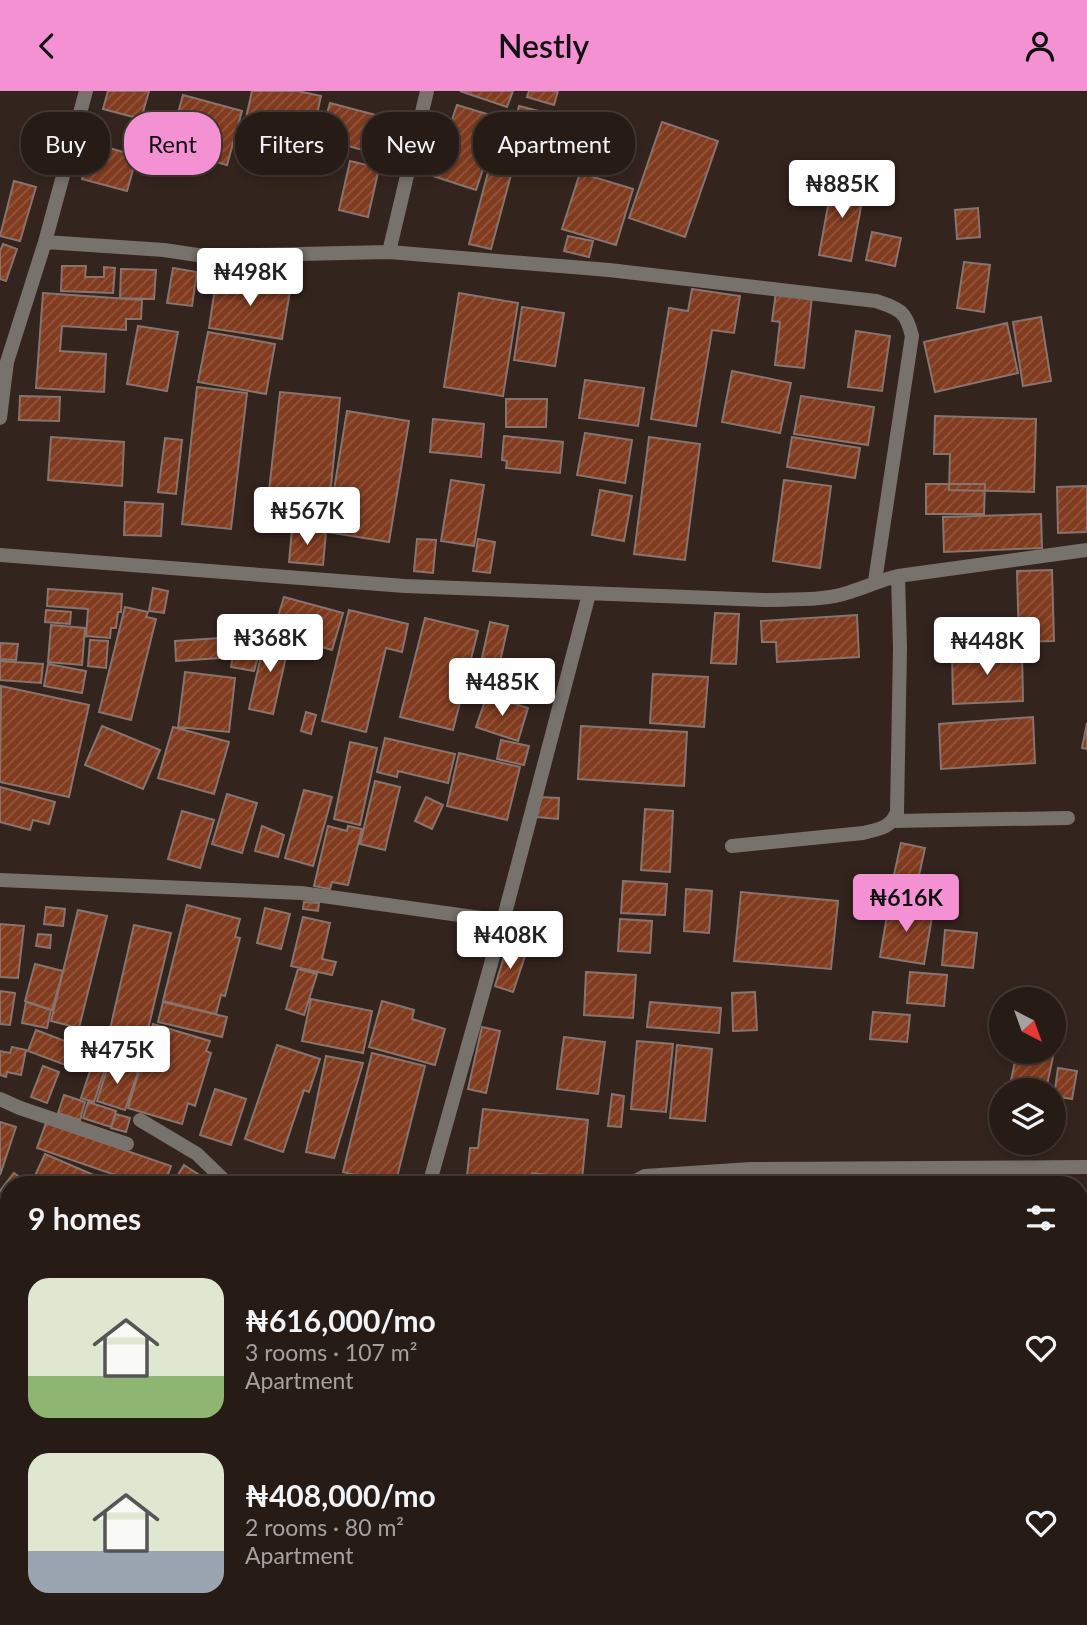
<!DOCTYPE html>
<meta charset="utf-8">
<style>
:root{--surface:#271b16;--page:#2f241f;--text:#f1f3f6;--muted:#a4a1a1;--line:#433935;--accent:#f491d3}
body{margin:0;font-family:Lato,sans-serif;background:var(--page);color:var(--text);height:100vh;display:flex;flex-direction:column;font-size:26px;white-space:nowrap}
*{box-sizing:border-box;margin:0}
p{font-size:23px;color:var(--muted)}
.icon{flex:none;width:38px;height:38px;fill:none;stroke:currentColor;stroke-width:2;stroke-linecap:round;stroke-linejoin:round}
.map{position:relative;flex:1;overflow:hidden}
.details{position:absolute;left:0px;top:1085px;width:1088px;height:450px;display:flex;flex-direction:column;background:var(--surface);border-radius:28px 28px 0 0;box-shadow:0 4px 10px #0003,0 0 0 2px var(--line)}
.details>*{flex:none}
.banner{position:absolute;left:21px;top:21px;width:700px;height:63px;display:flex;gap:14px}
.needle{width:46px;rotate:139deg}
.controls{position:absolute;left:989px;top:896px;display:grid;gap:14px}
.controls a{display:grid;place-items:center;width:77px;height:77px;border-radius:50%;background:var(--surface);box-shadow:0 4px 10px #0003,0 0 0 2px var(--line);font-size:35px}
.price{position:absolute;translate:-50% -60px;padding:0 16px;border-radius:7px;background:#fff;color:#222;font-size:23px;line-height:46px;filter:drop-shadow(0 2px 4px #0008)}
.price::after{content:'';position:absolute;left:50%;top:42px;width:21px;height:16px;margin-left:-10px;background:inherit;clip-path:polygon(0 0,100% 0,50% 100%)}
.price.active{background:var(--accent);color:#111}
ul{padding:0;list-style:none}
li{display:flex;align-items:center;gap:21px;height:175px;padding:0 28px}
li span{display:grid;place-items:center;flex:none;width:196px;height:140px;border-radius:21px;color:#555}
li>.icon{margin-inline-start:auto}
span .icon{width:84px;height:84px;fill:#fffc;stroke-width:1}
li b{font-size:30px}
h2{display:flex;justify-content:space-between;align-items:center;height:84px;padding:0 28px;font-size:30px}
.chip{padding:0 24px;border-radius:28px;background:var(--surface);box-shadow:0 4px 10px #0003,0 0 0 2px var(--line);font-size:24px;line-height:63px}
.chip.active{background:var(--accent);color:#111}
header{display:flex;justify-content:space-between;align-items:center;height:91px;padding:0 28px;background:var(--accent);color:#111;font-size:32px;font-weight:600}
.map>svg:first-child{display:block}
</style>
<header><svg class="icon" aria-label="back" viewBox="0 0 24 24"><path d="M15 5l-7 7 7 7"/></svg>Nestly<svg class="icon" aria-label="person" viewBox="0 0 24 24"><circle cx="12" cy="8" r="4"/><path d="M4 21q1-7 8-7t8 7"/></svg></header>
<div class="map">
<svg width="1087" height="1534" viewBox="0 0 1087 1534">
<defs>
<pattern id="building-hatch" width="6" height="6" patternUnits="userSpaceOnUse" patternTransform="scale(1.75)"><rect width="6" height="6" fill="#813b1f"/><path d="M-1 1l2-2M0 6l6-6M5 7l2-2" fill="none" stroke="#93563e"/></pattern>
</defs>
<rect width="100%" height="100%" fill="#34241e"/>
<path fill="url(#building-hatch)" stroke="#88746d" stroke-width="2" d="M108,0H149L141,28L103,18Z
M252,0H298L321,5L313,41L246,27Z
M460,0H513L507,16Z
M529,0H558L554,14L527,6Z
M183,4L242,20L227,74L168,58Z
M330,12L387,27L377,63L320,47Z
M457,14L500,27L476,99L433,85Z
M519,15L574,29L564,68L509,54Z
M662,31L718,50L685,146L629,127Z
M92,52L137,65L127,100L82,88Z
M350,70L379,77L368,126L339,119Z
M490,74L512,80L491,158L469,153Z
M580,82L633,98L616,154L562,138Z
M833,88L865,94L851,170L819,164Z
M14,90L36,96L20,150L0,145Z
M978,117L980,146L957,148L955,119Z
M872,141L901,147L895,175L866,169Z
M568,145L593,150L589,166L564,160Z
M3,153L17,158L6,190L0,188V160Z
M964,171L990,174L984,221L957,217Z
M62,175H86L85,186H104V176L115,177L113,202L61,200Z
M173,177L197,181L192,215L167,212Z
M121,178L156,179L154,208L120,207Z
M240,184L271,189L270,197L290,200L282,248L209,237L216,190L238,193Z
M692,198L740,205L734,242L712,239L696,335L651,328L669,217L688,220Z
M776,201L812,205L804,277L775,274L780,231L772,230Z
M43,202L142,209L141,228H126V239L62,235L60,260L106,263L104,301L36,297Z
M459,202L518,212L503,305L444,296Z
M522,216L564,222L555,275L514,269Z
M1041,226L1051,290L1023,295L1013,231Z
M1007,232L1018,282L935,301L924,251Z
M138,235L178,241L167,300L127,293Z
M856,240L890,245L882,300L848,296Z
M208,241L275,253L266,303L198,291Z
M732,280L791,292L780,342L722,331Z
M585,289L644,297L638,335L579,327Z
M197,296L247,302L231,438L182,433Z
M280,301L340,307L328,424L267,418Z
M20,305L60,306L59,330L19,329Z
M801,305L874,316L868,354L794,343Z
M506,308H547L546,336H506Z
M347,320L409,330L389,451L327,441Z
M935,325L1036,328L1034,401L949,399L950,363H934Z
M433,328L484,333L481,366L430,361Z
M585,342L632,349L625,392L577,384Z
M504,345L563,351L560,382L506,377L507,370L502,369Z
M51,346L124,351L122,395L48,389Z
M649,346L700,353L685,469L634,463Z
M792,346L860,357L855,387L787,376Z
M165,347L182,349L176,403L158,401Z
M451,389L484,394L474,455L441,450Z
M784,389L831,395L820,477L773,470Z
M926,393H985L984,423H926Z
M1087,395V441L1058,442L1057,396Z
M600,399L632,405L624,450L592,444Z
M125,411L163,413L161,445L124,444Z
M1041,423L1042,457L944,461L943,426Z
M292,438L326,441L323,474L289,471Z
M417,448L436,449L433,482L414,480Z
M478,448L495,451L490,482L473,480Z
M1052,479L1054,550L1019,551L1017,480Z
M153,497L168,500L164,522L149,520Z
M48,498L122,503L121,521H118L116,537H111L110,547L86,545L88,518L47,515Z
M284,506L343,522L332,559L273,542Z
M125,516L148,521L146,526L156,528L131,629L99,621Z
M46,519L71,521L70,533L45,531Z
M349,519L408,533L402,561L386,557L366,641L322,630Z
M715,522L739,523L736,573L711,572Z
M857,524L859,566L777,571L776,551H762L761,530Z
M425,527L478,540L453,639L400,626Z
M490,531L508,535L495,593L477,589Z
M239,533L266,538L254,580L231,576Z
M51,534L85,537L82,574L48,571Z
M266,543L290,548L273,623L249,618Z
M220,547L221,567L176,570L175,550Z
M90,549L108,550L106,577L88,575Z
M0,552L18,553L16,569L0,568Z
M1022,560L1023,610L953,613L952,562Z
M0,570L43,573L41,592L0,589Z
M48,573L86,580L82,602L44,595Z
M185,581L235,587L229,641L178,636Z
M653,583L708,586L704,636L650,632Z
M1,595L89,614L69,706L0,691Z
M487,604L528,617L518,650L476,636Z
M306,621L316,624L311,643L301,640Z
M1033,626L1035,672L941,678L939,633Z
M1087,632V658L1082,657Z
M102,635L160,659L143,698L85,674Z
M581,635L687,641L684,695L578,688Z
M173,636L229,651L214,703L158,687Z
M385,647L455,663L448,692L398,680L397,686L377,681Z
M501,649L529,655L524,674L497,668Z
M350,651L377,657L360,734L334,728Z
M459,662L520,676L507,729L447,715Z
M375,690L400,696L385,759L360,753Z
M0,696L55,711L49,733L33,729L30,739L0,731Z
M304,699L332,706L313,775L285,767Z
M227,703L257,712L242,762L212,753Z
M426,706L443,714L432,738L415,730Z
M539,706L559,707L558,728L537,726Z
M645,718L673,720L670,781L641,779Z
M182,720L214,729L200,777L168,768Z
M262,735L284,744L278,766L255,760Z
M328,735L347,740L348,735L362,738L348,794L332,791L330,798L314,795Z
M901,752L925,757L916,798L892,793Z
M623,790L667,793L665,824L621,822Z
M686,798L712,800L709,842L684,840Z
M741,801L838,810L831,878L734,870Z
M304,811L319,812L318,820L303,818Z
M889,813L933,820L924,873L880,866Z
M187,814L240,828L235,846L240,847L225,905L221,904L216,923L163,910Z
M46,816L65,818L63,835L44,833Z
M265,817L290,823L281,858L257,852Z
M78,819L107,825L79,937L51,930Z
M303,826L330,832L322,868L336,871L332,884L291,875Z
M620,828L652,830L650,862L618,860Z
M0,833L24,835L18,887L0,886Z
M134,834L171,842L144,955L108,947Z
M945,839L977,842L973,877L942,874Z
M38,843L51,844L50,857L36,855Z
M506,859L525,865L513,901L495,895Z
M35,873L63,880L52,919L25,910Z
M298,878L317,883L304,924L286,918Z
M586,881L636,884L633,927L584,924Z
M910,881L947,884L944,915L907,912Z
M0,900L15,902L10,934L0,933Z
M755,901L757,939L733,940L732,902Z
M311,908L372,920L363,962L302,950Z
M382,910L414,919L412,928L445,938L435,974L369,956Z
M26,911L51,919L47,937L22,932Z
M163,911L227,926L222,946L158,931Z
M650,911L721,917L719,942L647,936Z
M873,921L910,924L907,951L870,948Z
M153,933L210,950L206,960L211,962L195,1015L188,1012L182,1033L128,1017Z
M482,936L500,940L486,1002L468,998Z
M36,939L78,955L71,976L28,960Z
M564,946L605,951L598,1003L557,998Z
M637,950L673,953L666,1021L631,1018Z
M277,954L320,968L309,1001L304,999L283,1061L245,1048Z
M677,954L712,958L705,1030L670,1027Z
M12,956L26,959L21,984L7,981L6,986L0,984V960L10,962Z
M1017,961H1054L1046,999H1009Z
M372,962L425,975L395,1094L343,1081Z
M95,965L108,969L94,1011L81,1007Z
M326,965L363,972L334,1067L306,1061Z
M109,972L138,981L125,1019L97,1010Z
M43,975L59,981L47,1012L31,1006Z
M1058,977L1077,980L1072,1008L1054,1005Z
M215,998L246,1008L231,1054L200,1044Z
M612,1003L624,1005L621,1036L608,1035Z
M64,1004L85,1011L80,1029L58,1022Z
M88,1011L116,1020L111,1036L83,1027Z
M483,1018L588,1029L582,1088L532,1082L530,1094H466L470,1057H478Z
M116,1023L130,1027L126,1041L111,1037Z
M0,1031L16,1036L0,1084Z
M46,1032L171,1075L164,1094H144L37,1057Z
M45,1063L96,1085L92,1094H44L33,1089Z
M184,1074L201,1085L195,1094H172Z
M14,1082L27,1092L9,1094V1106L0,1100Z
M97,1085L112,1094H92Z
M703,1087H744V1094H703Z
M0,1108L9,1114V1139L0,1132Z
M0,1144L9,1150V1170L0,1164Z
M0,1189L9,1193V1265L0,1261Z
M5,1270L9,1274V1304L0,1312V1274Z
M1080,1324H1087V1363L1080,1364Z
M0,1389H9V1423L0,1424Z
M1087,1397V1415H1080V1398Z
M0,1444H2L3,1479H0Z
M1080,1486H1087V1534H1049L1050,1526H1080Z
M142,1526L143,1534H67V1528Z
M171,1526H272V1534H171Z
M494,1526H596V1534H494Z
M686,1526H736V1534H686Z
M779,1526H813V1534H780Z
M821,1526H888V1534H821Z
M904,1526H969V1534H904Z
M1038,1526V1534H978V1527Z"/>
<g fill="none" stroke-linecap="round" stroke-linejoin="round">
<path stroke="#77726b" stroke-width="14" d="M45,151L164,159L204,165L389,161L609,179L876,210C900,218 906,220 912,245L875,490
M389,161L427,0
M0,327L7,271L45,151L86,0
M0,464L405,495L765,509C792,508 824,510 850,501C867,496 880,489 898,485L1087,459
M893,730L1068,727
M732,755L863,742C879,738 891,737 897,721L900,557L898,485
M0,789L301,802L503,830
M0,1008L20,1017L127,1053
M140,1029L197,1063L229,1094
M429,1094L503,830L589,503
M628,1094L645,1085L751,1078L1087,1076
M0,1337L9,1328
M1080,1384H1087
M322,1534V1526
M654,1534V1526"/>
</g>
</svg>
<div class="controls">
<a><svg class="needle" viewBox="-14 -14 28 28"><path d="M0-13l5 13h-10z" fill="#e53935"/><path d="M0 13l5-13h-10z" fill="#a4a1a1"/></svg></a>
<a><svg class="icon" aria-label="layers" viewBox="0 0 24 24"><path d="M12 4l9 5-9 5-9-5zM3 14l9 5 9-5"/></svg></a>
</div>
<b class="price" style="left:842px;top:129px">₦885K</b>
<b class="price" style="left:250px;top:217px">₦498K</b>
<b class="price" style="left:307px;top:456px">₦567K</b>
<b class="price" style="left:270px;top:583px">₦368K</b>
<b class="price" style="left:987px;top:586px">₦448K</b>
<b class="price" style="left:502px;top:627px">₦485K</b>
<b class="price active" style="left:906px;top:843px">₦616K</b>
<b class="price" style="left:510px;top:880px">₦408K</b>
<b class="price" style="left:117px;top:995px">₦475K</b>
<div class="banner">
<a class="chip">Buy</a>
<a class="chip active">Rent</a>
<a class="chip">Filters</a>
<a class="chip">New</a>
<a class="chip">Apartment</a>
</div>
<section class="details">
<h2>9 homes<svg class="icon" aria-label="filters" viewBox="0 0 24 24"><path d="M4 7h16M4 17h16"/><circle cx="9" cy="7" r="2"/><circle cx="15" cy="17" r="2"/></svg></h2>
<ul>
<li><span style="background:linear-gradient(#dfe7d0 70%,#8fb573 0)"><svg class="icon" aria-label="home" viewBox="0 0 24 24"><path d="M3 11l9-7 9 7M6 9v11h12V9"/></svg></span><div><b>₦616,000/mo</b><p>3 rooms · 107 m²</p><p>Apartment</p></div><svg class="icon" aria-label="heart" viewBox="0 0 24 24"><path d="M12 20l-8-8c-3-5 5-10 8-4 3-6 11-1 8 4z"/></svg></li>
<li><span style="background:linear-gradient(#dfe7d0 70%,#9aa5b1 0)"><svg class="icon" aria-label="home" viewBox="0 0 24 24"><path d="M3 11l9-7 9 7M6 9v11h12V9"/></svg></span><div><b>₦408,000/mo</b><p>2 rooms · 80 m²</p><p>Apartment</p></div><svg class="icon" aria-label="heart" viewBox="0 0 24 24"><path d="M12 20l-8-8c-3-5 5-10 8-4 3-6 11-1 8 4z"/></svg></li>
</ul>
</section>
</div>
